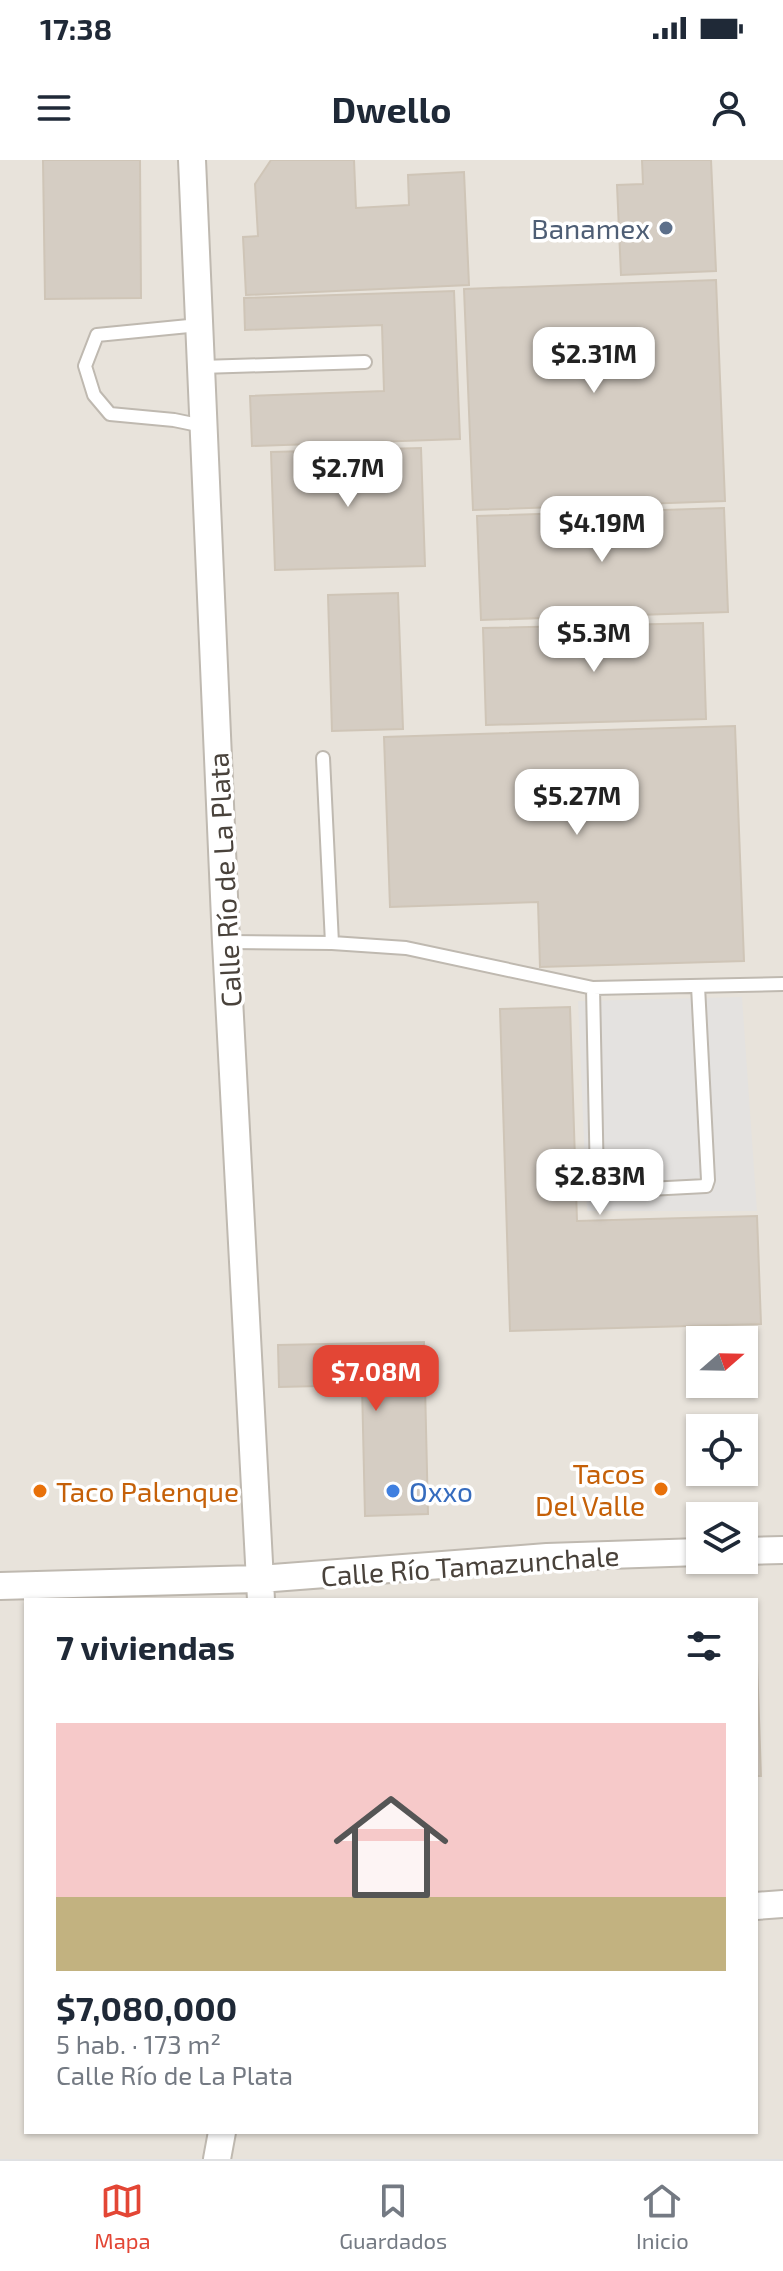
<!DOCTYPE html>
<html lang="es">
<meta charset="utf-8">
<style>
:root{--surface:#fff;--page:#f6f6f7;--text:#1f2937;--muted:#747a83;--line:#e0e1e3;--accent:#e34635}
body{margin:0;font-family:"Exo 2",sans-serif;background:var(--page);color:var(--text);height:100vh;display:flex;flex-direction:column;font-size:30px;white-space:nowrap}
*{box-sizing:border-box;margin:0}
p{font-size:26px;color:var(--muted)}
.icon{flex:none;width:44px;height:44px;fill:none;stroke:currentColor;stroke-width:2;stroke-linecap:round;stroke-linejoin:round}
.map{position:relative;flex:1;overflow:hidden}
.panel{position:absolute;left:24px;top:1438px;width:734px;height:536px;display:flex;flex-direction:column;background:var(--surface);border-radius:0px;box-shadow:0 2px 6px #0004}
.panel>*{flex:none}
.needle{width:52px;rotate:70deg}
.controls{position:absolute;left:686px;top:1166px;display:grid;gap:16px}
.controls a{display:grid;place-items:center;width:72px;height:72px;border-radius:0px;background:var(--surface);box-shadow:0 2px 6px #0004;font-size:40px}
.price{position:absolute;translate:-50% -68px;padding:0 18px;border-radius:16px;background:#fff;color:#222;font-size:26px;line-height:52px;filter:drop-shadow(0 2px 4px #0008)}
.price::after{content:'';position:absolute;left:50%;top:48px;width:24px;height:18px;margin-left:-12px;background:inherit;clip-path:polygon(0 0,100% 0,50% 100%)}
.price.active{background:var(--accent);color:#fff}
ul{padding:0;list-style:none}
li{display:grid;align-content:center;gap:16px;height:424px;padding:0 32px}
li+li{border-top:2px solid var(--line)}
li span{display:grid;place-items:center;height:248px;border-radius:0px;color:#555}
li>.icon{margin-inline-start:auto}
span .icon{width:144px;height:144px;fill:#fffc;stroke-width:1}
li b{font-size:34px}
h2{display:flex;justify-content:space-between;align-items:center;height:96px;padding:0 32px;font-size:34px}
.status{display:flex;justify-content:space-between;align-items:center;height:56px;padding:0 40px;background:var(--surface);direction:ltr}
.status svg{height:22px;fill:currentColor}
header{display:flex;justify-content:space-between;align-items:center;height:104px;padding:0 32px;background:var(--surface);font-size:36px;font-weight:700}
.tabs{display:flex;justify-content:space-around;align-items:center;height:112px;border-top:2px solid var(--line);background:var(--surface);font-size:22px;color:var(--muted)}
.tabs a{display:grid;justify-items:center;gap:4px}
.tabs .active{color:var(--accent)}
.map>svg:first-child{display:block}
</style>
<div class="status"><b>17:38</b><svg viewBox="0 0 49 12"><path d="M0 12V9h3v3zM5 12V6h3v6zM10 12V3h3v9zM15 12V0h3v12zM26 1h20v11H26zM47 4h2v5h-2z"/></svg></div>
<header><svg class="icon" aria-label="menu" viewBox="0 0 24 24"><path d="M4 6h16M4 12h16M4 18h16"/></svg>Dwello<svg class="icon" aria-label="person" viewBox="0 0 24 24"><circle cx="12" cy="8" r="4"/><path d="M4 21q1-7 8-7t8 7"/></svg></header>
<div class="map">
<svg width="783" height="1999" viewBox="0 0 783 1999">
<rect width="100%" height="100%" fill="#f5f2ed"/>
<path fill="#e8e3db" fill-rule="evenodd" d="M0,0H783V1999H0ZM700,1180H744V1224H700ZM700,1268H744V1312H700ZM700,1356H744V1400H700ZM26,1440H756V1972H26Z"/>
<path fill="#e4e2e0" d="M742,837L757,1051H587L578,841Z"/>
<path fill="#d5cdc3" stroke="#cfc5b7" stroke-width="2" d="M43,0H140L141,138L45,139Z
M271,0H354L356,48L409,45L408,15L464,12L469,125L246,135L243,77L258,76L255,24Z
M642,0H711L716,111L621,115L617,25L643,24Z
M716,120L725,341L473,350L464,129Z
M454,131L460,279L252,286L250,236L384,231L382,165L245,170L244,138Z
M421,288L425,406L275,410L271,292Z
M724,348L728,452L481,460L477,356Z
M398,433L403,569L332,571L328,435Z
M703,463L706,559L486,565L483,468Z
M735,566L744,801L540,807L538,742L390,747L384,577Z
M570,847L577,1061L757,1056L761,1164L510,1171L500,849Z
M424,1182L428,1354L365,1356L362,1225L279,1227L278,1185Z
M756,1472L761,1616H756Z"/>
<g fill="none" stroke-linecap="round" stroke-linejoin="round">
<g stroke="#bfb9b0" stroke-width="16">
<path id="service" d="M199,165L97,175L85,206L94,235L110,254L174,260L203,266
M201,207L365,202
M323,598L332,783
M226,782L332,783L406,788L593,828L783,824
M593,828L597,1022L601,1029L610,1031L706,1026L708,1020L698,826"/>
</g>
<g stroke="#bfb9b0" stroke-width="30">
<path id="minor" d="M192,0L226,782L261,1440
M744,1391L783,1390
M0,1426L260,1419L547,1397L700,1392
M756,1746L783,1744
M217,1999L222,1972"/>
</g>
<use href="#service" stroke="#fff" stroke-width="12"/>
<use href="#minor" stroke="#fff" stroke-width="26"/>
</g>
<circle fill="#5c6f8a" stroke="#fff" stroke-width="3" cx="666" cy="68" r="8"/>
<g fill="#e8710a" stroke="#fff" stroke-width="3">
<circle cx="661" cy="1329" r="8"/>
<circle cx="40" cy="1331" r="8"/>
</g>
<circle fill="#3f7fe0" stroke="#fff" stroke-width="3" cx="393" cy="1331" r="8"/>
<g text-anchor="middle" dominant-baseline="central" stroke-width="7" stroke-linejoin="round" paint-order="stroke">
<g font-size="28" fill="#4e5e75" stroke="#fff" text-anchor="end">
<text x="650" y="68">Banamex</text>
</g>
<g font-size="28" fill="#49423b" stroke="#fff">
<text transform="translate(224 720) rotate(-93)">Calle Río de La Plata</text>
<text transform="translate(470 1405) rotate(-4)">Calle Río Tamazunchale</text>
</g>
<g font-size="28" fill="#c56008" stroke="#fff" text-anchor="end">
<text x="645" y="1313">Tacos<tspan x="645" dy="32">Del Valle</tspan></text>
<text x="56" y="1331" text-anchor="start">Taco Palenque</text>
</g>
<g font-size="28" fill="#366cbe" stroke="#fff" text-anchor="start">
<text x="409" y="1331">Oxxo</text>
</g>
</g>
</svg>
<div class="controls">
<a><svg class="needle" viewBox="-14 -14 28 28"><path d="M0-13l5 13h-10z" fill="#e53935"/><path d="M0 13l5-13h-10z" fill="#747a83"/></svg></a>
<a><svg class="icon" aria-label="locate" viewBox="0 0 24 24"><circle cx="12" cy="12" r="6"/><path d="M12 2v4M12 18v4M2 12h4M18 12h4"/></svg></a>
<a><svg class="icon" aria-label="layers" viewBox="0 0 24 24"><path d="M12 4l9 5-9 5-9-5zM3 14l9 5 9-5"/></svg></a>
</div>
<b class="price" style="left:594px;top:235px">$2.31M</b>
<b class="price" style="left:348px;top:349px">$2.7M</b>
<b class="price" style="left:602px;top:404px">$4.19M</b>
<b class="price" style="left:594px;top:514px">$5.3M</b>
<b class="price" style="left:577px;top:677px">$5.27M</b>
<b class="price" style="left:600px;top:1057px">$2.83M</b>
<b class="price active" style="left:376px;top:1253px">$7.08M</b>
<section class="panel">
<h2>7 viviendas<svg class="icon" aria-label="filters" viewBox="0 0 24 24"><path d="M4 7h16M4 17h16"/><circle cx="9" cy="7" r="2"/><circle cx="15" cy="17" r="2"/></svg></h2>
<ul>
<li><span style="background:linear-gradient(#f6c9c9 70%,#c2b280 0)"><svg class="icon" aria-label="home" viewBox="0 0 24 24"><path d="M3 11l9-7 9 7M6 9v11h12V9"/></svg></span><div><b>$7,080,000</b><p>5 hab. · 173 m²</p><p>Calle Río de La Plata</p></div></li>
</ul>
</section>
</div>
<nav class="tabs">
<a class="active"><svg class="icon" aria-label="map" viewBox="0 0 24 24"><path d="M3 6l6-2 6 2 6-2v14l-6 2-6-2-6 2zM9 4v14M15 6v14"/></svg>Mapa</a>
<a><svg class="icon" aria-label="saved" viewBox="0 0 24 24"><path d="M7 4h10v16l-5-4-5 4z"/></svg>Guardados</a>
<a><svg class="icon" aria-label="home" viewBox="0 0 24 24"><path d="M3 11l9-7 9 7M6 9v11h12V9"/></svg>Inicio</a>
</nav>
